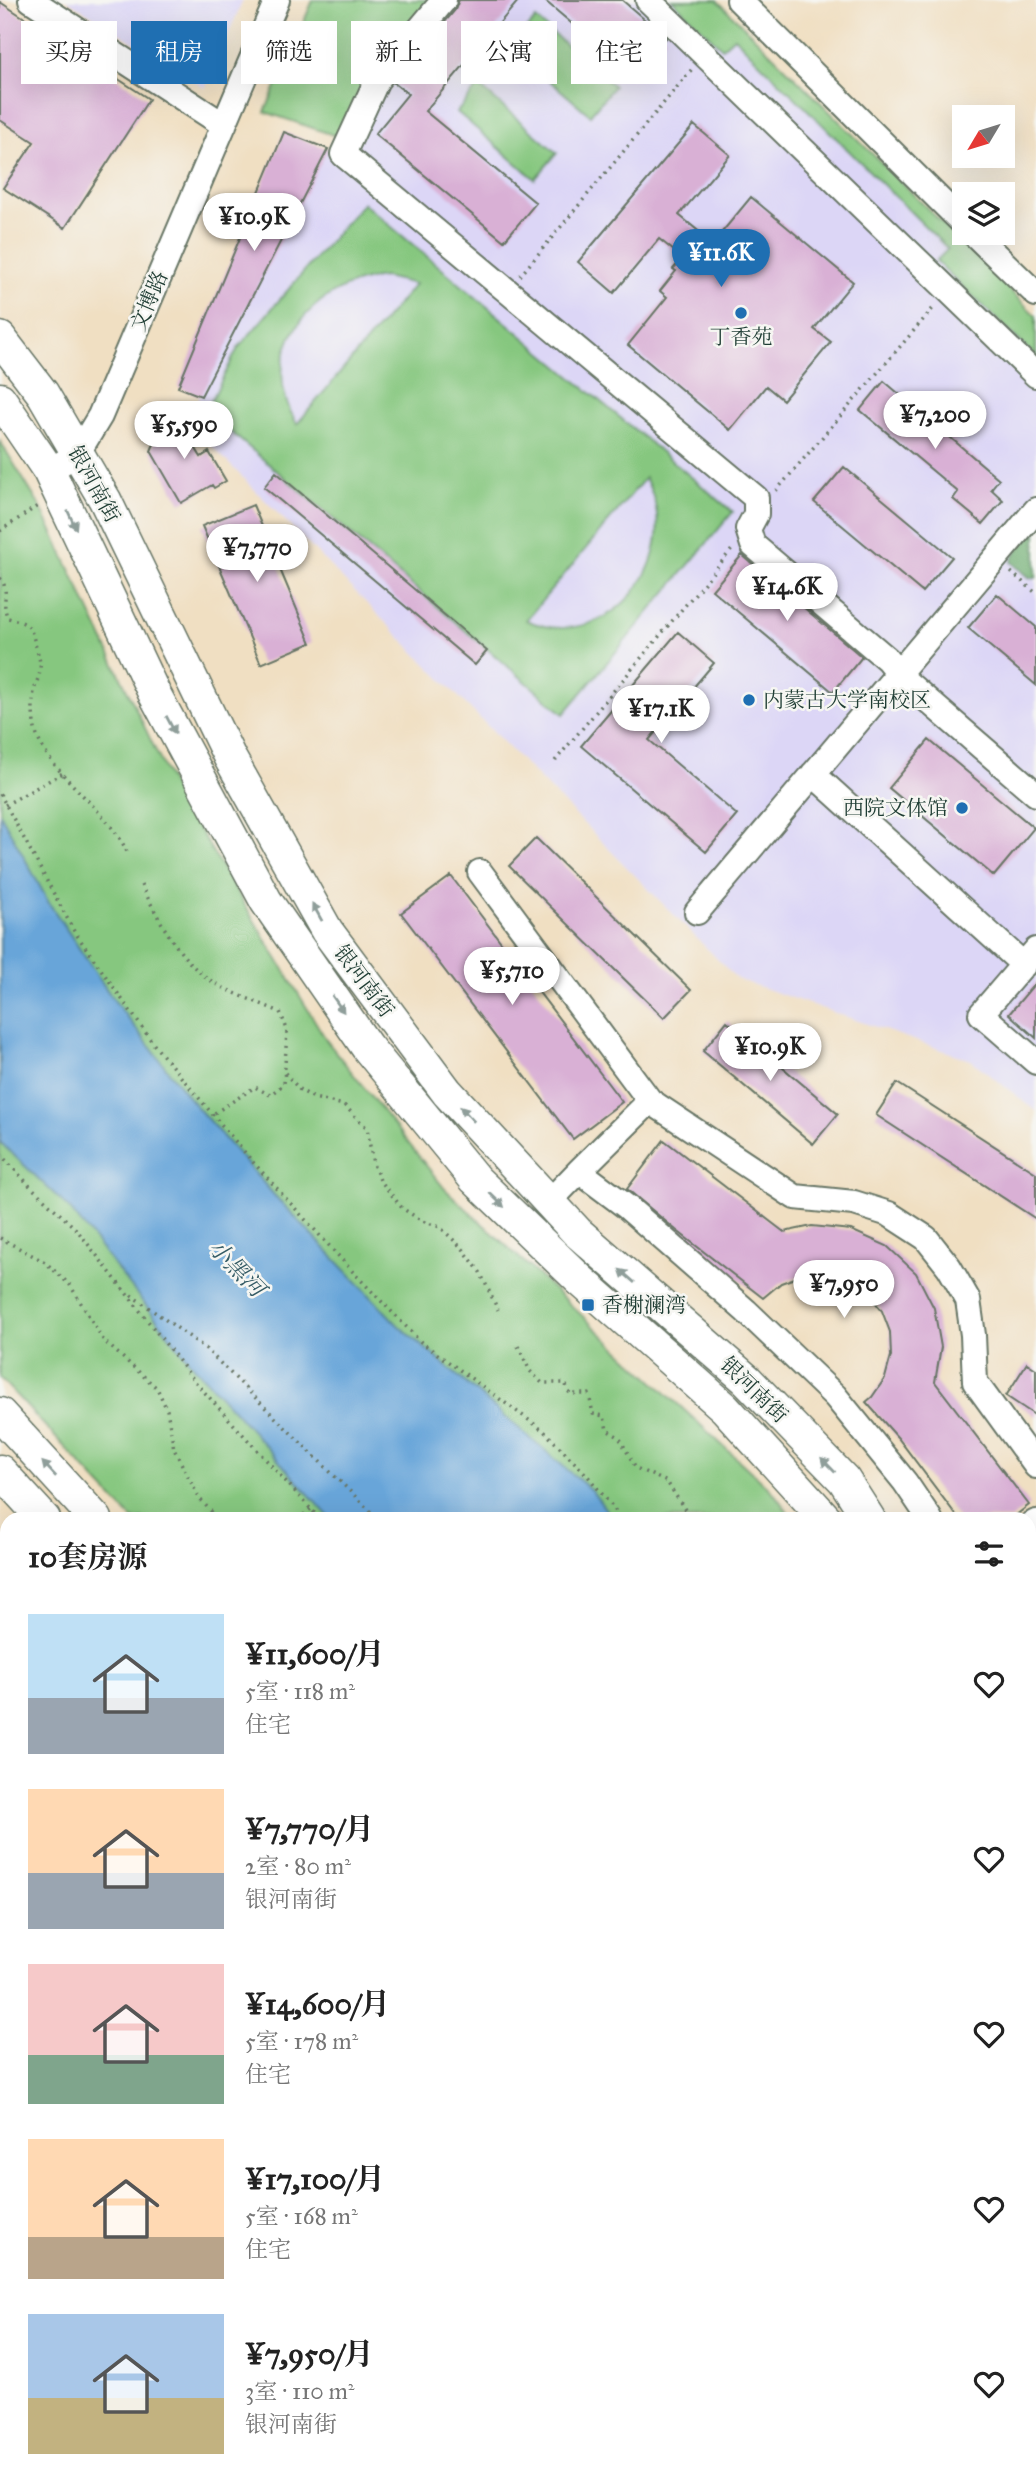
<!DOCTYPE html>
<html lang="zh">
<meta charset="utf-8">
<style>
:root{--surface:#fff;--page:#f6f6f6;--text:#222;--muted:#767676;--accent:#1f6fb2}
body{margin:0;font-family:"IM FELL Great Primer","Noto Serif SC",serif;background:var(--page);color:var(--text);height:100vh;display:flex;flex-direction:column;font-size:26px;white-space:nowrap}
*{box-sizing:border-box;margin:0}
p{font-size:23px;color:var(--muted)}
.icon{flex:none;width:38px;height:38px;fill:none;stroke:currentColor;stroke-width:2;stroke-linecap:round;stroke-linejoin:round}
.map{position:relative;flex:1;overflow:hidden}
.sheet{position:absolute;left:0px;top:1512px;width:1036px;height:973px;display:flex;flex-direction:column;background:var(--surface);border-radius:21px 21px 0 0;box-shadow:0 7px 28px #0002}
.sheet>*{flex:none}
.hud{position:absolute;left:21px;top:21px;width:994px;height:63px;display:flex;gap:14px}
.needle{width:46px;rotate:232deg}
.tools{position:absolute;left:952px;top:105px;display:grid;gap:14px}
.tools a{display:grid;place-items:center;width:63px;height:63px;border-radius:0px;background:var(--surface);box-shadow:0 7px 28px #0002;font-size:35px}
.price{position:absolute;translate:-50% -60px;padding:0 16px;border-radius:24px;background:#fff;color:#222;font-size:23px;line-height:46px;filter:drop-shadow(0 2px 4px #0008)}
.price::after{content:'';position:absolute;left:50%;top:42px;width:21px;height:16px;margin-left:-10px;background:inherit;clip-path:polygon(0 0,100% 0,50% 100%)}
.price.current{background:var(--accent);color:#fff}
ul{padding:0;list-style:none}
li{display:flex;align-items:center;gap:21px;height:175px;padding:0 28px}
li span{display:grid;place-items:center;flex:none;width:196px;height:140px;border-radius:0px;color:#555}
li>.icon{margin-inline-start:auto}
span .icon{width:84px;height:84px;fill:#fffc;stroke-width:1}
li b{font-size:30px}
h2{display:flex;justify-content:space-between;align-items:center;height:84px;padding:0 28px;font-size:30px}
.pill{padding:0 24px;border-radius:0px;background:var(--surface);box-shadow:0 7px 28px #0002;font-size:24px;line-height:63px}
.pill.current{background:var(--accent);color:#fff}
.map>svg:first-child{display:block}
</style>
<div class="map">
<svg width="1036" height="2485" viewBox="0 0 1036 2485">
<rect width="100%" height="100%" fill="#f6f6f2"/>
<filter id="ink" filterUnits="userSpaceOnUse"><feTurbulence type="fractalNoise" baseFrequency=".0143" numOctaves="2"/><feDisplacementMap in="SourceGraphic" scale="14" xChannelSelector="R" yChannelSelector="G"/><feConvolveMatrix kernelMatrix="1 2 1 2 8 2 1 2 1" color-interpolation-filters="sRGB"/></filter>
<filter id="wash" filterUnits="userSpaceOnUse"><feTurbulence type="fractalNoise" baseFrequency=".00686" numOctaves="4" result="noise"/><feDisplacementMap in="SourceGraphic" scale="28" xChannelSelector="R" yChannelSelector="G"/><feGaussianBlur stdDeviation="1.57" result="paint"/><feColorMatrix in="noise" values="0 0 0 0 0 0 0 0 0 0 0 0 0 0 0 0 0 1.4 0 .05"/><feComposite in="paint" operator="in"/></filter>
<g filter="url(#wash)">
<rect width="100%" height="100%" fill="#f0dfc2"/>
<path fill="#dcd6f6" d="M67,0H243L205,88Z
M313,0H717L1036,316V1111L971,1060L737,979L187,421L334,136L265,112Z"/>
<path fill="#86c77f" stroke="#52825a" stroke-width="2" fill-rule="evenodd" d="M313,0H432L342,138L265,112Z
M672,0H717L1036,316V357L936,261L948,249L734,37L722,48Z
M536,19L614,86L590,115L511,48Z
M479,86L557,153L535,179L457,112Z
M363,203L733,512L564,714L206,411L238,348ZM384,277L415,284L297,424C255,354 309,284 384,277ZM645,478C689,556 610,657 526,620Z
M0,441L41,508L171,783L327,1041L445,1189L773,1492L793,1519H132L0,1378Z
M451,2478H952L953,2485H451Z"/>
<path fill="#6cac6e" stroke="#467451" stroke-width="2" d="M1036,532V578H1030L1011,562C1015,549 1026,541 1036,532Z"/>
<path fill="#68a5d9" stroke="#447186" stroke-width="2" d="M0,813L49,903L111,996L190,1099L275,1196L398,1325L591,1490L613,1519H331L191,1363L69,1208L0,1142Z
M594,2478H866V2485H596Z"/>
<g id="blocks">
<path fill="#d9b0d5" d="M459,0H519L425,111L536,203L504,241L375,134L408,94L394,83L455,10Z
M544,0H622L666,38L634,76Z
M0,2L149,99L65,228L3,188L34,142L0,120Z
M694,125L730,155L679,215L713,243L751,197L853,282L814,329L831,342L783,400L766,386L730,430L628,345L667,297L660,291L676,271L673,269L683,258L659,239L614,293L578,262Z
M284,132L328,149L201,396L178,387Z
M884,381L999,479L991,489L1003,500L983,524L953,499L958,492L860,410Z
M166,414L189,423L185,431L201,457L209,452L226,481L214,488L212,485L181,503L151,451Z
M844,467L952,557L922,592L814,502Z
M276,472L487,651L475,665L264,487Z
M253,505L311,643L261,664L202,526Z
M742,555L862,657L833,692L712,590Z
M997,594L1036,627V685L968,628Z
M678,632L714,663L649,740L737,815L706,852L581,746Z
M929,740L1034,828L994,876L889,788Z
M536,838L691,990L664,1018L509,866Z
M451,876L622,1102L573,1139L401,913Z
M1036,982V1038L1009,1014Z
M727,1021L838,1114L813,1144L703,1051Z
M897,1083L1036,1173V1219L876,1115Z
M664,1140L784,1232L812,1226L851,1230L887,1246L916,1273L934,1308L941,1347L935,1382L1029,1505L1011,1519H959L898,1438L866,1402L872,1397L885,1378L891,1356L890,1332L882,1311L868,1293L848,1280L826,1274L803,1275L781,1283L763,1298L676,1230L627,1189Z
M1027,1363L1036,1369V1416L1006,1396Z"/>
</g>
</g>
<g filter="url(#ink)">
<use href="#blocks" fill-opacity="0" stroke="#687666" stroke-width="2"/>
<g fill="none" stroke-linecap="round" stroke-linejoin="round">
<g stroke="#687666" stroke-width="28">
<path id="minor" d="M31,0L224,125
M444,0L377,80L343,154L756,498V514L748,529L753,545L887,659L903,679L1036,794
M648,0L1036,375
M739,0L964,224
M973,233L1036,294
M49,471L77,454L100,416L277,0
M813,774L1024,965
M480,872L650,1101
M697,912L1036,510
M1036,950L981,1014L1036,1062
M579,1171L650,1101L795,1197L854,1203L889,1214L926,1238L949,1267L968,1300L973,1335L975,1382L1036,1466
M549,1202L579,1171L627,1207L746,1311L835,1396L905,1482L930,1519
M1029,1526L1036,1522
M1029,1720L1035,1735L1029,1740"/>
</g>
<g stroke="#687666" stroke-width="35">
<path id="major" d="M0,338L43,394L105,500L230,758L327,931L447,1092L577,1232L747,1380L844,1480L869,1519
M0,399L49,471L154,693L266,901L367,1047L475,1179L580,1280L725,1408L826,1519
M0,1414L96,1519
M0,1471L44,1519
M1029,1930L1036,1998
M1029,2159L1036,2092
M428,2478V2485
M987,2478L988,2485
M1027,2478L1028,2485
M392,2485V2478"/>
</g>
<path stroke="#687666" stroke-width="3.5" stroke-dasharray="2 5" stroke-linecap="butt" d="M520,276L692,69
M776,491L935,306
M0,531L39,505
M1011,572L1036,593
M0,578C11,591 0,602 8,618C34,624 30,629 37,650C39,658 41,663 40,671C39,678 35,685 34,692C32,702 33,719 35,729C44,770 109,810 127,852
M555,761L734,547
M0,794L74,931L155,1046L252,1161L354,1273L421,1342L544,1431L587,1475L622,1519
M5,805L63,773
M141,885C161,922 180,965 220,986C239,996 260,1003 280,1012L287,1029L284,1084L270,1095L255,1087L213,1114
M285,1073L300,1090L314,1098L344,1105L367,1128L373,1164L380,1180L402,1208L422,1221L440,1227L464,1250L480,1272L498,1310
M0,1154L30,1186L77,1230L197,1384L320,1519
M0,1238L45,1262L70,1285L104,1341L157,1388L167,1410L174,1449L199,1498L218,1519
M131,1295L205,1348L378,1519
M518,1346L530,1371L542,1383H565L570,1394H589L593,1414L604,1416L607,1430L619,1437L636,1468L667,1482L691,1519
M298,1519L311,1509
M641,2478V2485
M877,2478L878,2485
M587,2485V2478"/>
<use href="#minor" stroke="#fff" stroke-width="24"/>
<use href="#major" stroke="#fff" stroke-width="32"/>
</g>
<defs><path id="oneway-solid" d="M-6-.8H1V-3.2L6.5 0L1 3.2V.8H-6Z" transform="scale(1.75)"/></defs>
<g fill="#8f9e9a">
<use href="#oneway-solid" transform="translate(72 520) rotate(65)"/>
<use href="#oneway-solid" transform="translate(171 725) rotate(62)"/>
<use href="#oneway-solid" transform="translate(317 912) rotate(-119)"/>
<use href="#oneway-solid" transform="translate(338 1004) rotate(55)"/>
<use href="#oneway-solid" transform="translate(467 1114) rotate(-133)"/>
<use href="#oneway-solid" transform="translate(497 1200) rotate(44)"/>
<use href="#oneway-solid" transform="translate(627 1276) rotate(-139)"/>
<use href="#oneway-solid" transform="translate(828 1465) rotate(-134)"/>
<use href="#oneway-solid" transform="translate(49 1469) rotate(-133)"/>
</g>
</g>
<g fill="#1f6fb2" stroke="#f6f6f2" stroke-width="2.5">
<circle cx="741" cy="313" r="7"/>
<circle cx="749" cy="700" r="7"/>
<circle cx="962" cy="808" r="7"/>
<rect x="581" y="1298" width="14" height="14" rx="3.5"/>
</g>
<g text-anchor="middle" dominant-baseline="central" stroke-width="5" stroke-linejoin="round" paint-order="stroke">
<g font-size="21" fill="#1f3d34" stroke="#f6f6f2">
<text transform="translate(149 301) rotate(-67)">文博路</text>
<text transform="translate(94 484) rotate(61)">银河南街</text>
<text transform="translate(364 981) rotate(53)">银河南街</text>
<text transform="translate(754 1390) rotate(44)">银河南街</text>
</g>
<g font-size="21" fill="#1f3d34" stroke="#f6f6f2" text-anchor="start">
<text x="741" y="337" text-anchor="middle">丁香苑</text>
<text x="763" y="700">内蒙古大学南校区</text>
<text x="948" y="808" text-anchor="end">西院文体馆</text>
<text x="602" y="1305">香榭澜湾</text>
</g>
<g font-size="23" font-style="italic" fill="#355c66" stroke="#f6f6f2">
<text transform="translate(237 1268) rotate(46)">小黑河</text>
</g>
</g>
</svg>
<div class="tools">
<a><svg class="needle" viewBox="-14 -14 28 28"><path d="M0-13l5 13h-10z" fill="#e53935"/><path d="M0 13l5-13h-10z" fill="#767676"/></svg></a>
<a><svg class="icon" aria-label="layers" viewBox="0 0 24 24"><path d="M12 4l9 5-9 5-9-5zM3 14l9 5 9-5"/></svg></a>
</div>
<b class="price" style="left:254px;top:253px">¥10.9K</b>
<b class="price current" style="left:721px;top:289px">¥11.6K</b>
<b class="price" style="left:935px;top:451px">¥7,200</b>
<b class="price" style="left:184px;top:461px">¥5,590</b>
<b class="price" style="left:257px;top:584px">¥7,770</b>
<b class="price" style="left:787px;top:623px">¥14.6K</b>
<b class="price" style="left:661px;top:745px">¥17.1K</b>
<b class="price" style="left:512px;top:1007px">¥5,710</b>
<b class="price" style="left:770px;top:1083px">¥10.9K</b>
<b class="price" style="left:844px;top:1320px">¥7,950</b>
<div class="hud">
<a class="pill">买房</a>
<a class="pill current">租房</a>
<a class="pill">筛选</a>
<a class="pill">新上</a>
<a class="pill">公寓</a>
<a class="pill">住宅</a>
</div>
<section class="sheet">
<h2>10套房源<svg class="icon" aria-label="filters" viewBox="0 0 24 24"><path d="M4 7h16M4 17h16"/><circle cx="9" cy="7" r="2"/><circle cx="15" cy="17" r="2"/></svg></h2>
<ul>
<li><span style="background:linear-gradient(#bfe0f5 60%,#9aa5b1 0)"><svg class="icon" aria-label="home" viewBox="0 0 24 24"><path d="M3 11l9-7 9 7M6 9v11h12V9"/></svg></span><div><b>¥11,600/月</b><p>5室 · 118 m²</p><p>住宅</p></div><svg class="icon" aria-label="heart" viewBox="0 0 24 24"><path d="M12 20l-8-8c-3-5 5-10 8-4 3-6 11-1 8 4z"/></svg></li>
<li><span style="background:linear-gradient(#ffd9b3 60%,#9aa5b1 0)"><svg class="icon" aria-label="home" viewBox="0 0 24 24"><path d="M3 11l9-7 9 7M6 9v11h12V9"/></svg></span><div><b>¥7,770/月</b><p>2室 · 80 m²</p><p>银河南街</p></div><svg class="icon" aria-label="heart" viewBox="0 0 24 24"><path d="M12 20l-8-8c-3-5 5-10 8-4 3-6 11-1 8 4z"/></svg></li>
<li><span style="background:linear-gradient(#f6c9c9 65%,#7fa58c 0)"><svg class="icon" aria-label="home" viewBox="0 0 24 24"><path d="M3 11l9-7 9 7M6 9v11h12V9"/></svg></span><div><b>¥14,600/月</b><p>5室 · 178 m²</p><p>住宅</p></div><svg class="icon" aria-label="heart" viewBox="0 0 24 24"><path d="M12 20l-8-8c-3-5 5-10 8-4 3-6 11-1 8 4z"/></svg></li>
<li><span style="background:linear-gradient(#ffd9b3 70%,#b9a48a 0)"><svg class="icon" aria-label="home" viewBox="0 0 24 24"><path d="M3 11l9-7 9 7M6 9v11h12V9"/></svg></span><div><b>¥17,100/月</b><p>5室 · 168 m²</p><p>住宅</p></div><svg class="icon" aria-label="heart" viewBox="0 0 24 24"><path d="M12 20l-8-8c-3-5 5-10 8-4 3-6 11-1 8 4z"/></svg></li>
<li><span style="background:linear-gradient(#a9c7e8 60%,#c2b280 0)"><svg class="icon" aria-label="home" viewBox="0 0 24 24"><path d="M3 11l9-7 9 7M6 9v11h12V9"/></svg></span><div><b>¥7,950/月</b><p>3室 · 110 m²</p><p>银河南街</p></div><svg class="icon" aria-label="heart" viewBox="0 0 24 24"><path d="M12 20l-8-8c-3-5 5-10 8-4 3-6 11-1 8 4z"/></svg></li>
</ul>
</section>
</div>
